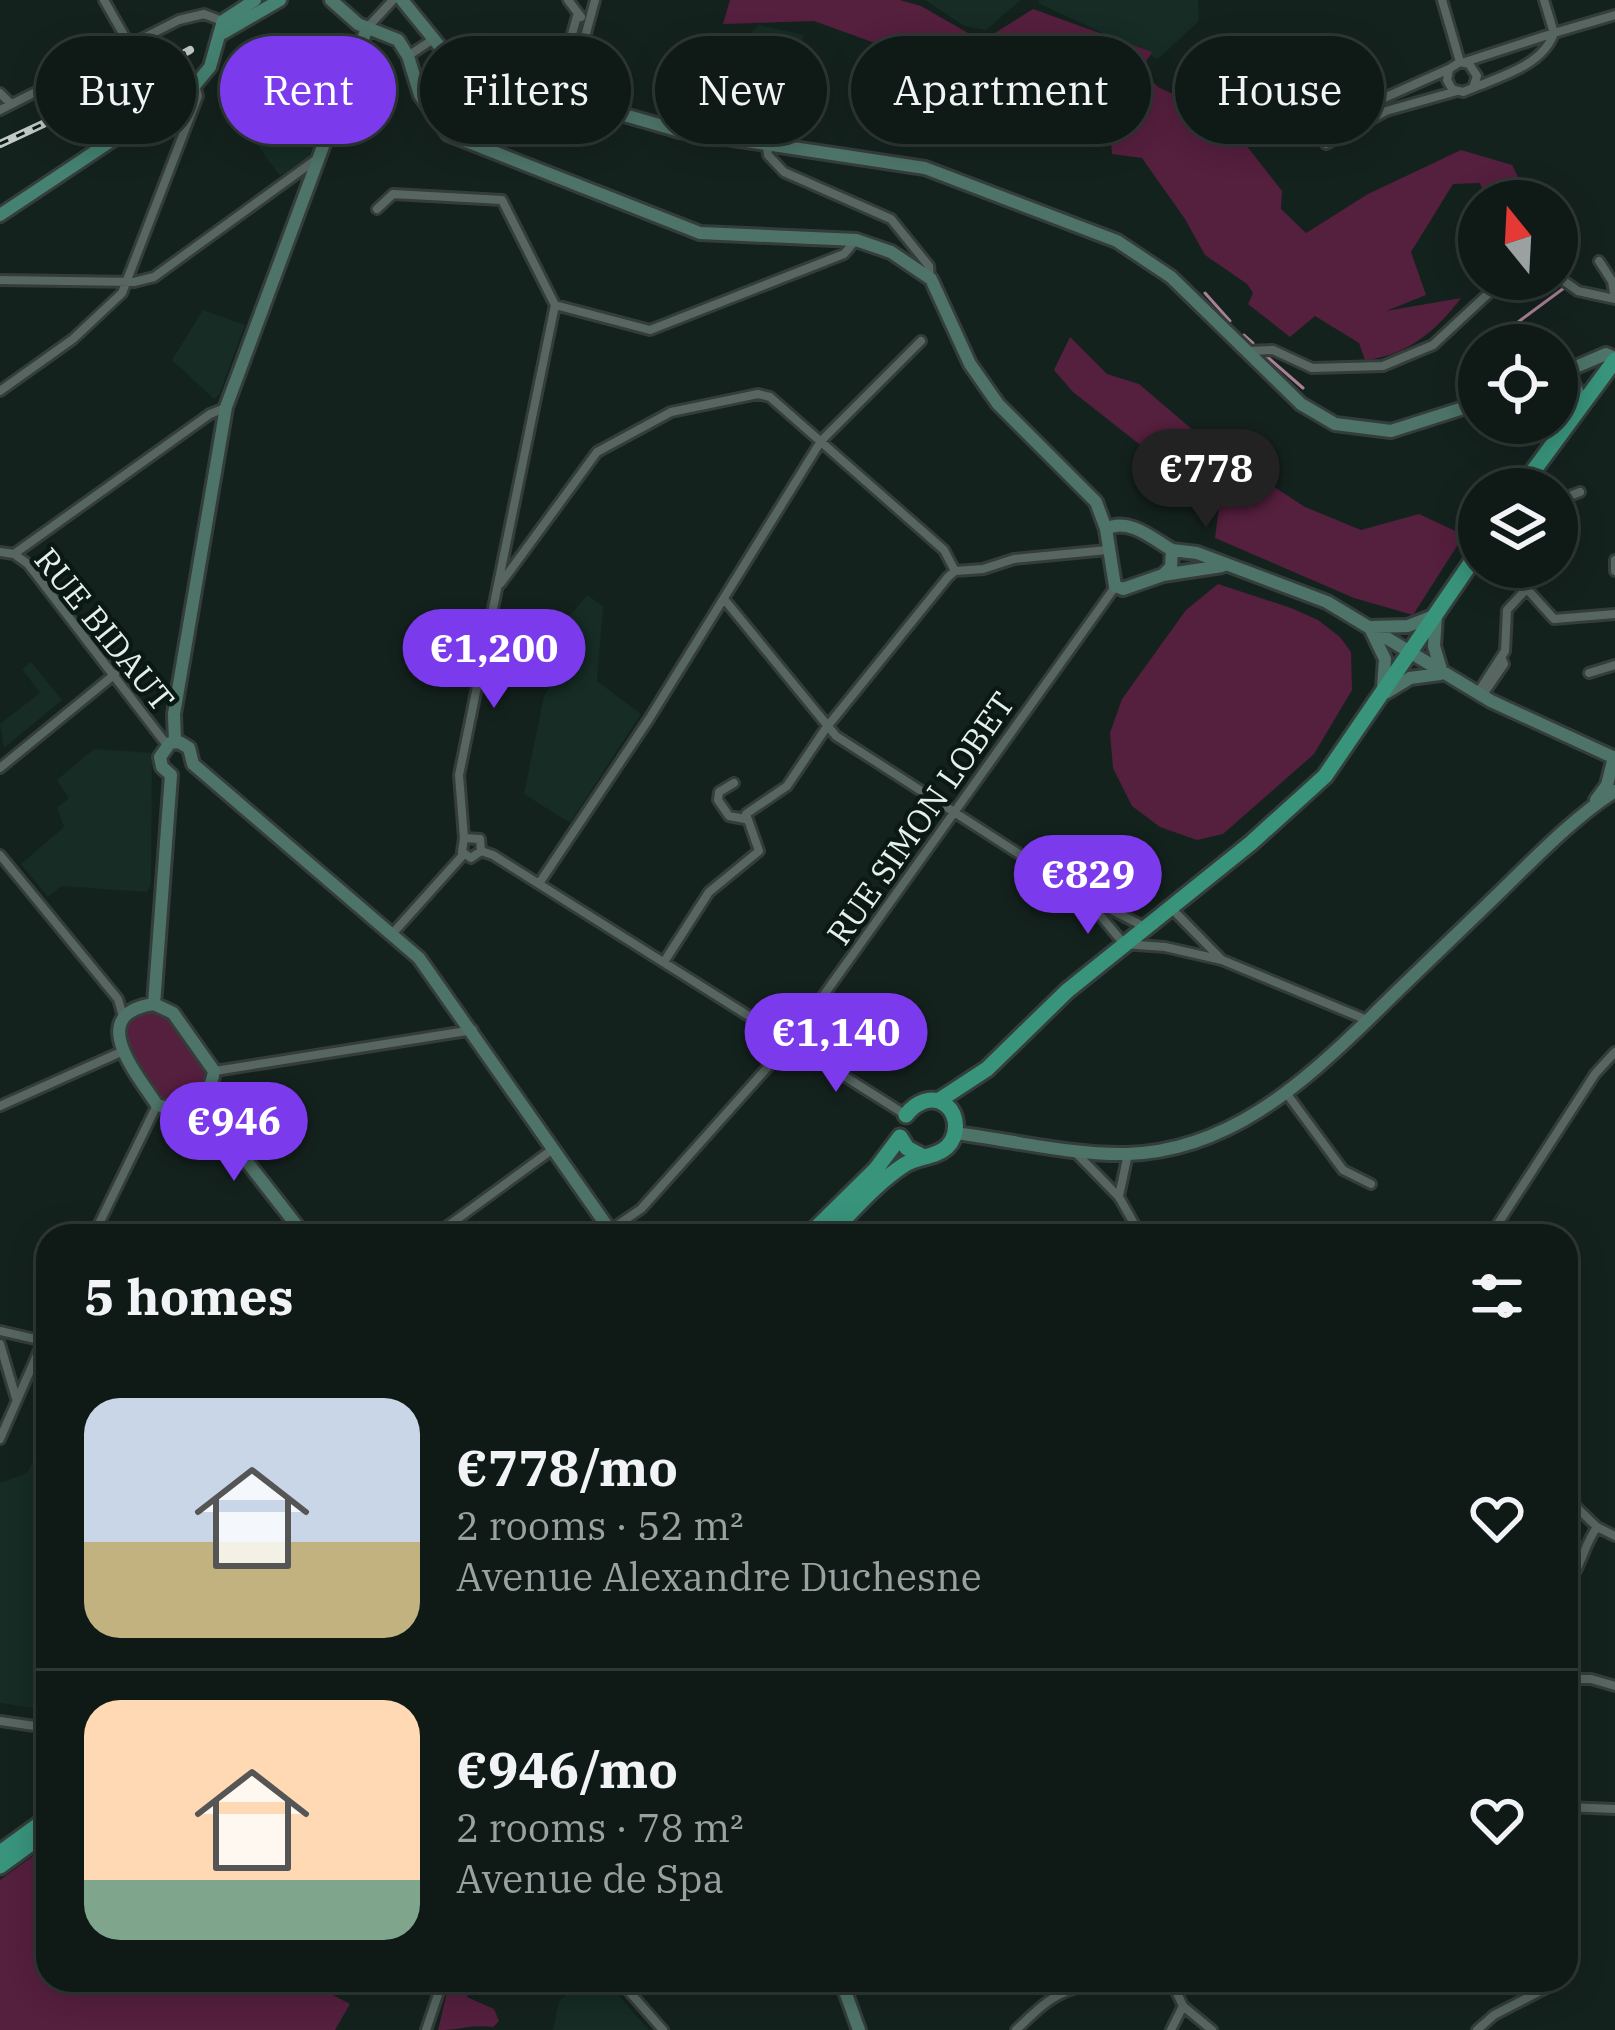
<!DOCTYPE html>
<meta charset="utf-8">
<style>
:root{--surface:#0f1a16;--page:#1d2723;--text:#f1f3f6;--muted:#9ba1a1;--line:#2f3835;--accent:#7c3aed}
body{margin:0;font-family:"IBM Plex Serif",serif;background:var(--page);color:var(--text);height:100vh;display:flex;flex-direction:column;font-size:45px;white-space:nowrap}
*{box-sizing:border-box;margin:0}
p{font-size:39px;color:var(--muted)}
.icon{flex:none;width:66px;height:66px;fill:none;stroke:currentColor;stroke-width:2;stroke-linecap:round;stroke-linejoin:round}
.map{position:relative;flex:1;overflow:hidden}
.drawer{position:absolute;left:36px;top:1224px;width:1542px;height:768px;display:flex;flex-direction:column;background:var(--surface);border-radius:36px;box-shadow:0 6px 30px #0003,0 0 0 3px var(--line)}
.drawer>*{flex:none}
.guide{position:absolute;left:36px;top:36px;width:1545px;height:108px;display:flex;gap:24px}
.needle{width:78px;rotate:342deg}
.tools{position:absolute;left:1458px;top:180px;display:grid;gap:24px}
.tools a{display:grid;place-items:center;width:120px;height:120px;border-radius:50%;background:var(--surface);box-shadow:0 6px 30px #0003,0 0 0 3px var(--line);font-size:60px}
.price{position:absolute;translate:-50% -102px;padding:0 27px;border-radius:42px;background:var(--accent);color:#fff;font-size:39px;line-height:78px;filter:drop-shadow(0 3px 6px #0008)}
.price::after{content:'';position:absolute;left:50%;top:72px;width:36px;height:27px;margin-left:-18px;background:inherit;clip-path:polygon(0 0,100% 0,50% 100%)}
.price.active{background:#222;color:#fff}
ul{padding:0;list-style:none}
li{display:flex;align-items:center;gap:36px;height:300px;padding:0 48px}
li+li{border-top:3px solid var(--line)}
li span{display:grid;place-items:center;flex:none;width:336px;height:240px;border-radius:36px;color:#555}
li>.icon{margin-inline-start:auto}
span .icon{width:144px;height:144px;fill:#fffc;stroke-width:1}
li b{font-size:51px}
h2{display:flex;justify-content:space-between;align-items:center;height:144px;padding:0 48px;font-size:51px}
.chip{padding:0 42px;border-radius:54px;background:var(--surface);box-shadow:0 6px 30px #0003,0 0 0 3px var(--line);font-size:42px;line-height:108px}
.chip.active{background:var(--accent);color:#fff}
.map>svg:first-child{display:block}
</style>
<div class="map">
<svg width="1615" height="2030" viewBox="0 0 1615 2030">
<rect width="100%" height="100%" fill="#14221e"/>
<path fill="#162c25" d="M925,0H1021L986,30L964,26Z
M1039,0H1198L1199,21L1158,59L1038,3Z
M759,25L804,35L773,140L754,137L757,115L732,108L753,30Z
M279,101L320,127L308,157L280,176L250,135Z
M203,310L245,325L219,395L214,399L172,360Z
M587,595L603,606L597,681L641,714L570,823L524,794L544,696L555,677L537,666L558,630Z
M31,662L62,700L4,748L0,724L40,693L22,669Z
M94,749L152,753L151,885L147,892L61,886L48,897L21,864L64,827L57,808L69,798L57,780Z
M44,1440L48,1441V1710L0,1703V1483L27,1473Z
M584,1980H605L649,2030H553L559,2001Z"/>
<path fill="#551f3e" d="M730,0H900L921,6L982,41L1033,9L1152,52L1141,70L1158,87L1173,94L1199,77L1256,99L1246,145L1282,191L1281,209L1306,233L1368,194L1461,150L1512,165L1530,201H1486L1480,183L1453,184L1411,252L1426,295L1386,311L1461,298C1437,330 1407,356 1365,360L1359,343L1315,316L1290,337L1248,304L1253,293L1247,284L1205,255L1185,219L1142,158L1112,154L1110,129L1089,42L1076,37L996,74L979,105L897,51L814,21L723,24Z
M1070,337L1107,374L1139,384L1214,448L1305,507L1361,530L1419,514L1464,535L1413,615L1354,598L1215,538L1219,507L1073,392L1054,370Z
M1218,584L1291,608L1318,620L1340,637L1351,652L1352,690L1314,754L1223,834L1197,840L1160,827L1132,806L1113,768L1110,733L1122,699L1186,610Z
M148,1011L168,1015L206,1068V1087L193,1102L165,1100C141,1077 100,1030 148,1011Z
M48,1845V1980H304L350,2004L335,2030H0V1880Z
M450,1980H469L467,1997L494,2009L499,2021L493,2027C472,2024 459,2030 438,2030Z"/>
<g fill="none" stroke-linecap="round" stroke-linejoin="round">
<path stroke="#aa8097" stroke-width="3" d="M1205,293L1230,321
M1502,334L1564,288
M1244,335L1253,343
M1264,354L1303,388"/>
<g stroke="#343d3a" stroke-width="14">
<path id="street" d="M104,0L129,44
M568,0L581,17
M1442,0L1460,62L1469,64L1477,76L1473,88L1463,92L1452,89L1447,80L1449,69L1460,62
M1544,0L1554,33L1615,15
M367,28L393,0
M408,56L432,40
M1465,62L1554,33C1543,65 1502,76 1473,88
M1449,69L1319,127L1317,132L1326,144L1386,111L1457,91
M0,93L11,104
M555,96L577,16
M568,100L595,0
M0,110L179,20L204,14L222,21
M767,147L768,155L784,172L891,219L929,266L930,278
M377,209L393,194L502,200L555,305L459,775L464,838L462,852L471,858L481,851L493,855L906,1115
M1599,261L1612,281L1615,298
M1557,276L1578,291L1615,299
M0,280L134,282L154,277L314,161
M555,305L650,330L844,254L856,240
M1250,351L1273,350L1312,368L1383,366L1433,345L1504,279
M0,391L73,339L122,293L198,96L195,85
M1557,504L1559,500L1580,492
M0,552L14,554L28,564L167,745
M14,554L210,414L225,408
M1615,560V571
M501,583L597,452L671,412L758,394L770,397L944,550L955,571
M1527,589L1554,619L1615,614
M724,599L836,736L1086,897L1143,926
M1589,673L1615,665
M1477,694L1505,651L1507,610L1532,583L1541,567
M1482,696L1504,664L1502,659
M0,768L115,674
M734,783L719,792L718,800L729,816L745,819
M464,838L480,839L481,851
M0,855L118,999L124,1020
M540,882L649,719L821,441L921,341
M1090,903L1124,944L1165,947L1222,960L1367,1020
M1170,907L1221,959
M393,933L463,855
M664,962L709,892L759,851L746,814L787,786L826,728L948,577L955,571L983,569L1014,559L1107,550
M215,1071L473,1030
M1287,1094L1343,1170L1371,1184
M0,1106L121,1052
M1076,1153L1119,1197L1141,1236
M1119,1196L1128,1154
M610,1230L641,1209L791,1041L1115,587
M93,1236L157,1105
M434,1236L553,1149
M1490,1236L1595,1074L1615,1052
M0,1331L48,1342
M0,1344L16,1398
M0,1439L48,1330
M1566,1497L1597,1527L1615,1536
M1566,1584C1582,1568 1583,1546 1597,1527
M1566,1679H1591L1615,1686
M0,1721L48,1728
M1566,1807L1615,1809
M619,1980L663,2030
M1171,1980L1183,2006
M1183,2006L1212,2030
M426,2030L443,1980
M1016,2030C1035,2012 1054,1991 1082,1987C1099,1985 1114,1986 1131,1980
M1171,2030L1183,2006
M1477,2030L1494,2015L1554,1984"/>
</g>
<g stroke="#343d3a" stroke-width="18">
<path id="secondary" d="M331,0L358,24L398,40L408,56L420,95L448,134L700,233L856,240L891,252L931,279L970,364L998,404L1096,502L1106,529L1115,586L1123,589L1163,575L1222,566
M402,0L441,48L496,78L680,131L925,168L1117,241L1171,277L1301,404L1335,424L1391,431L1479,403
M1557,375L1606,354L1615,358
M1557,375L1572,382L1583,402
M1106,529C1128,517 1152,538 1172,550L1171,567L1163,575
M1172,550L1197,553L1327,602L1491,701L1615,758
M1371,627L1408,626L1436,615L1434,646L1442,673
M1370,628L1385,659L1383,688
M1387,692L1410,678L1440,674
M175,742L174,714L226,407L367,28
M193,764L419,958L614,1236
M171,775L162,767L160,757L170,743L179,742L189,748L193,764
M1596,800L1607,785L1614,757
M154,1004L173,1013L214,1071C208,1106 189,1114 157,1105C138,1075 84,1014 154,1004Z
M154,1004L171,775
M201,1103L305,1236
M955,1133C1011,1140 1070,1155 1127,1154C1227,1151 1300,1086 1368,1020C1411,977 1455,936 1499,893C1536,857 1572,819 1615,791
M841,1980L859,2030"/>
</g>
<g stroke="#343d3a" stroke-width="18">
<path id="primary" d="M223,33L280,0
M0,215L195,85L210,67L223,21L255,0"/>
</g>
<g stroke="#343d3a" stroke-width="21">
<path id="highway" d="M1520,489L1615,360
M938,1101L987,1069L1067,991L1251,843L1325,776L1479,551
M808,1236L876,1169L900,1137L907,1148L922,1156
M828,1236C852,1212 875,1184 904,1165C917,1156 935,1158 947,1147C958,1136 959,1116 946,1105C932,1094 915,1103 906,1115
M0,1853L48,1818
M0,1866L48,1831"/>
</g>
<use href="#street" stroke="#576661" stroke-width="8"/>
<use href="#secondary" stroke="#4e7469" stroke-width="12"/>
<use href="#primary" stroke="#458271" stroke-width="12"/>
<use href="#highway" stroke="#39947c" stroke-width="15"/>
<g stroke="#c1cac6" stroke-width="8">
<path id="rail" d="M0,144L116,90L190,50"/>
</g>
<use href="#rail" stroke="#0b1915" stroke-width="3" stroke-dasharray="9" stroke-linecap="butt"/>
</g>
<g text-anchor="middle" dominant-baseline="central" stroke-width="9" stroke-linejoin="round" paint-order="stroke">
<g font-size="33" fill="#e6efeb" stroke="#0b1915">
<text transform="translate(105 629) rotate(51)">RUE BIDAUT</text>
<text transform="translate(920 818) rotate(-55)">RUE SIMON LOBET</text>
</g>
</g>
</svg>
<div class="tools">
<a><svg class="needle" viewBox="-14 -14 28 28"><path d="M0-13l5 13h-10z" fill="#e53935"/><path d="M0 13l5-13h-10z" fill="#9ba1a1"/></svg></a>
<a><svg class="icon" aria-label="locate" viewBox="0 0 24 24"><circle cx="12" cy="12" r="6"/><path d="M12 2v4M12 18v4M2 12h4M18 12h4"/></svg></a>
<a><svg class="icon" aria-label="layers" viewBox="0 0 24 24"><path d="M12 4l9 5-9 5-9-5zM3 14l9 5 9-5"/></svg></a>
</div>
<b class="price active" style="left:1206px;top:531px">€778</b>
<b class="price" style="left:494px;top:711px">€1,200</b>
<b class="price" style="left:1088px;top:937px">€829</b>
<b class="price" style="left:836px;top:1095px">€1,140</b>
<b class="price" style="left:234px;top:1184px">€946</b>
<div class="guide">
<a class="chip">Buy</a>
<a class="chip active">Rent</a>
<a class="chip">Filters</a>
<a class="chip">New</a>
<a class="chip">Apartment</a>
<a class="chip">House</a>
</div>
<section class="drawer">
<h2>5 homes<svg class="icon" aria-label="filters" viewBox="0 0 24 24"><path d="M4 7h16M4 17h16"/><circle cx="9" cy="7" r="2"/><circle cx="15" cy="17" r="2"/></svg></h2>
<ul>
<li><span style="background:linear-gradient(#c9d6e8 60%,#c2b280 0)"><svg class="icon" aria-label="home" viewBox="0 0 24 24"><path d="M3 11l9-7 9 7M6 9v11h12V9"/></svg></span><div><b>€778/mo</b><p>2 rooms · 52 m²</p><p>Avenue Alexandre Duchesne</p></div><svg class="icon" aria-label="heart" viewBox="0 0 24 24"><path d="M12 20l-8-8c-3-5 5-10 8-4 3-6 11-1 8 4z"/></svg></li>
<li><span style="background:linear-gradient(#ffd9b3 75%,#7fa58c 0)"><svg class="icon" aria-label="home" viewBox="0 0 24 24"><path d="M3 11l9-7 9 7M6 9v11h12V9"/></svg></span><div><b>€946/mo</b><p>2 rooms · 78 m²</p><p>Avenue de Spa</p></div><svg class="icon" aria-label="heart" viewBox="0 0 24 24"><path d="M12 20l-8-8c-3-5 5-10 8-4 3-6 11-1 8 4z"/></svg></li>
</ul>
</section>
</div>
